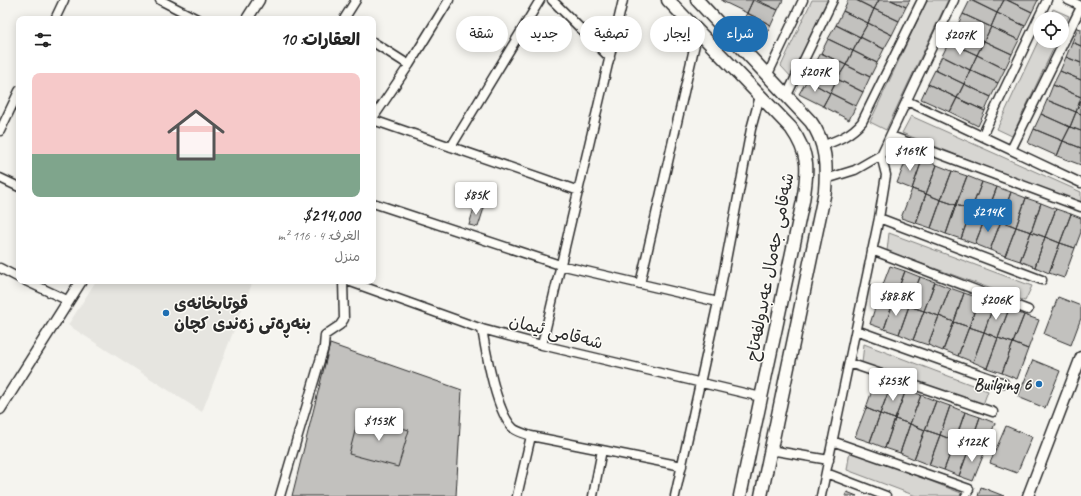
<!DOCTYPE html>
<html lang="ar">
<meta charset="utf-8">
<style>
:root{--surface:#fff;--page:#f6f6f6;--text:#222;--muted:#767676;--accent:#1f6fb2}
body{margin:0;font-family:Caveat,"Playpen Sans Arabic",sans-serif;background:var(--page);color:var(--text);direction:rtl;height:100vh;display:flex;flex-direction:column;font-size:15px;white-space:nowrap}
*{box-sizing:border-box;margin:0}
p{font-size:13px;color:var(--muted)}
.icon{flex:none;width:22px;height:22px;fill:none;stroke:currentColor;stroke-width:2;stroke-linecap:round;stroke-linejoin:round}
.map{position:relative;flex:1;overflow:hidden;direction:ltr}
.side{position:absolute;left:16px;top:16px;width:360px;height:268px;display:flex;flex-direction:column;background:var(--surface);border-radius:8px;box-shadow:0 2px 10px #0003;direction:rtl}
.side>*{flex:none}
.guide{position:absolute;left:388px;top:16px;width:380px;height:36px;direction:rtl;display:flex;gap:8px}
.tools{position:absolute;left:1033px;top:12px;display:grid;gap:8px}
.tools a{display:grid;place-items:center;width:36px;height:36px;border-radius:50%;background:var(--surface);box-shadow:0 2px 10px #0003;font-size:20px}
.price{position:absolute;translate:-50% -34px;padding:0 9px;border-radius:4px;background:#fff;color:#222;font-size:13px;line-height:26px;filter:drop-shadow(0 1px 2px #0008)}
.price::after{content:'';position:absolute;left:50%;top:24px;width:12px;height:9px;margin-left:-6px;background:inherit;clip-path:polygon(0 0,100% 0,50% 100%)}
.price.on{background:var(--accent);color:#fff}
ul{padding:0;list-style:none}
li{display:grid;align-content:center;gap:8px;height:212px;padding:0 16px}
li span{display:grid;place-items:center;height:124px;border-radius:8px;color:#555}
li>.icon{margin-inline-start:auto}
span .icon{width:72px;height:72px;fill:#fffc;stroke-width:1}
li b{font-size:17px}
h2{display:flex;justify-content:space-between;align-items:center;height:48px;padding:0 16px;font-size:17px}
.pill{padding:0 14px;border-radius:18px;background:var(--surface);box-shadow:0 2px 10px #0003;font-size:14px;line-height:36px}
.pill.on{background:var(--accent);color:#fff}
.map>svg:first-child{display:block}
</style>
<div class="map">
<svg width="1081" height="496" viewBox="0 0 1081 496">
<rect width="100%" height="100%" fill="#f5f4ef"/>
<filter id="ink" filterUnits="userSpaceOnUse"><feTurbulence type="fractalNoise" baseFrequency=".025" numOctaves="2"/><feDisplacementMap in="SourceGraphic" scale="8" xChannelSelector="R" yChannelSelector="G"/><feConvolveMatrix kernelMatrix="1 2 1 2 8 2 1 2 1" color-interpolation-filters="sRGB"/></filter>
<g filter="url(#ink)">
<path fill="#e6e5e0" d="M96,281H253L202,412L68,325Z"/>
<path fill="#d7d6d2" stroke="#81807e" d="M812,0H829L792,78L781,66Z
M927,0H948L886,130L870,122Z
M1053,9L1069,16L1062,30V19H1049Z
M1040,37V41H1057L1012,136L997,129Z
M911,116L1081,192V205L902,133Z
M889,233L1032,286L1025,301L887,251Z
M864,344L988,391L982,407L862,363Z
M850,450L961,493L960,496H916L847,470Z"/>
<path fill="#c2c1be" stroke="#2b2b2b" d="M722,0H753L747,13L722,1Z
M753,0L778,10L771,25L747,13Z
M757,0H783L778,10Z
M848,0H856L874,9L868,23L843,11Z
M856,0H879L874,9Z
M879,0H891L906,7L899,21L874,9Z
M891,0H910L906,7Z
M970,0L997,13L991,27L963,14Z
M971,0H1004L997,13Z
M1004,0H1007L1032,12L1025,26L997,13Z
M1007,0H1038L1032,12Z
M874,9L899,21L892,35L868,23Z
M843,11L868,23L860,37L836,25Z
M747,13L771,25L765,39L739,28Z
M997,13L1025,26L1019,40L991,27Z
M963,14L991,27L984,41L956,28Z
M868,23L892,35L884,49L860,37Z
M836,25L860,37L853,51L828,39Z
M991,27L1019,40L1012,54L984,41Z
M956,28L984,41L977,55L949,42Z
M1078,28L1081,29V46L1072,42Z
M860,37L884,49L877,63L853,51Z
M828,39L853,51L846,65L821,53Z
M984,41L1012,54L1005,69L977,55Z
M949,42L977,55L970,70L942,56Z
M1072,42L1081,46V63L1066,57Z
M853,51L877,63L870,77L846,65Z
M821,53L846,65L837,79L814,66Z
M977,55L1005,69L998,83L970,70Z
M942,56L970,70L964,84L935,70Z
M1066,57L1081,63V80L1060,71Z
M846,65L870,77L863,92L837,79Z
M814,66L837,79L830,93L807,80Z
M935,70L964,84L957,98L928,84Z
M970,70L998,83L991,97L964,84Z
M1060,71L1081,80V97L1053,85Z
M837,79L863,92L856,106L830,93Z
M807,80L830,93L823,106L799,94Z
M928,84L957,98L950,112L921,99Z
M964,84L991,97L985,111L957,98Z
M1053,85L1081,97L1076,112L1047,100Z
M830,93L856,106L849,120L823,106Z
M957,98L985,111L978,126L950,112Z
M1047,100L1076,112L1070,127L1041,114Z
M1081,100V114L1076,112Z
M1076,112L1081,114V131L1070,127Z
M1041,114L1070,127L1063,141L1034,129Z
M1070,127L1081,131V148L1063,141Z
M1034,129L1063,141L1057,156L1028,143Z
M1063,141L1081,148V165L1057,156Z
M908,155L922,160L912,189L897,183Z
M922,160L937,165L926,194L912,189Z
M937,165L952,171L941,200L926,194Z
M952,171L967,176L956,205L941,200Z
M967,176L982,182L971,210L956,205Z
M982,182L997,187L986,216L971,210Z
M997,187L1011,192L1001,221L986,216Z
M912,189L926,194L916,223L901,218Z
M1011,192L1026,198L1016,227L1001,221Z
M926,194L941,200L931,228L916,223Z
M1026,198L1041,203L1031,232L1016,227Z
M941,200L956,205L946,234L931,228Z
M1041,203L1056,209L1045,237L1031,232Z
M475,205L484,208L478,227L469,225Z
M956,205L971,210L961,239L946,234Z
M1056,209L1071,214L1060,243L1045,237Z
M971,210L986,216L975,244L961,239Z
M1071,214L1081,218V232L1075,248L1060,243Z
M986,216L1001,221L990,250L975,244Z
M1001,221L1016,227L1005,256L990,250Z
M1016,227L1031,232L1020,261L1005,256Z
M1031,232L1045,237L1035,267L1020,261Z
M1045,237L1060,243L1049,273L1035,267Z
M1060,243L1075,248L1064,278L1049,273Z
M890,266L905,271L894,300L879,295Z
M905,271L920,277L909,306L894,300Z
M920,277L935,282L924,311L909,306Z
M935,282L950,288L939,316L924,311Z
M950,288L964,293L954,322L939,316Z
M964,293L979,298L969,327L954,322Z
M879,295L894,300L884,329L870,324Z
M1058,297L1081,306V318L1071,345L1044,334Z
M979,298L994,304L984,332L969,327Z
M894,300L909,306L899,334L884,329Z
M994,304L1009,309L998,338L984,332Z
M909,306L924,311L913,340L899,334Z
M1009,309L1024,315L1013,343L998,338Z
M924,311L939,316L928,345L913,340Z
M1024,315L1039,320L1028,349L1013,343Z
M939,316L954,322L943,351L928,345Z
M954,322L969,327L958,356L943,350Z
M969,327L984,332L973,362L958,356Z
M984,332L998,338L987,368L973,362Z
M998,338L1013,343L1002,373L987,368Z
M1013,343L1028,349L1017,379L1002,373Z
M330,344L462,390L456,496H292Z
M1033,360L1060,371L1045,408L1018,397Z
M876,379L891,385L880,414L866,408Z
M891,385L906,390L895,419L880,414Z
M906,390L921,395L910,424L895,419Z
M921,395L936,401L925,430L910,424Z
M936,401L950,406L940,435L925,430Z
M950,406L965,412L955,441L940,435Z
M866,408L880,414L870,442L855,437Z
M965,412L980,417L970,446L955,441Z
M880,414L895,419L885,448L870,442Z
M359,416L409,430L398,467L349,454Z
M980,417L995,423L985,451L970,446Z
M895,419L910,424L900,453L885,448Z
M910,424L925,430L914,459L900,453Z
M1006,426L1032,437L1017,473L990,463Z
M925,430L940,435L929,465L914,459Z
M940,435L955,441L944,470L929,465Z
M955,441L970,446L959,476L944,470Z
M970,446L985,451L973,481L959,476Z
M981,487L1004,496H978Z
M847,492L857,496H845Z"/>
<g fill="none" stroke-linecap="round" stroke-linejoin="round">
<g stroke="#2b2b2b" stroke-width="11">
<path id="minor" d="M160,0L197,19
M552,0L610,58
M1068,0L1081,6
M55,19L64,0
M344,19L356,0
M373,42L409,65
M768,74L803,0
M787,95L833,0
M907,101L1081,183
M373,118L409,65L449,0
M373,120L579,191
M0,131L19,91
M891,136L1081,207
M982,136L1047,0
M822,146C838,140 851,135 862,122L922,0
M451,147L540,0
M1011,150L1081,7
M0,178L19,187
M826,179L855,170L881,155
M373,203L560,265L718,302
M879,218L1042,280
M872,250L1028,310
M0,268L19,278
M26,281L69,301
M348,281L482,329L542,345L761,397
M640,284L698,31
M482,329C486,352 496,414 514,429C518,432 526,434 531,436
M856,330L1004,383
M542,345L623,0
M849,363L993,412
M832,441L969,489L966,496
M770,450L829,460
M826,473L886,496
M280,496L324,347L325,335L340,325L344,319L343,281
M517,496L531,436L682,466
M593,496L602,450
M675,496L718,302L751,129L760,96
M821,496L879,218L886,175L881,155L954,0"/>
</g>
<g stroke="#2b2b2b" stroke-width="13">
<path id="tertiary" d="M247,19L259,0
M0,409L81,281
M1028,496L1081,357"/>
</g>
<g stroke="#2b2b2b" stroke-width="15">
<path id="secondary" d="M668,0L791,128C810,155 808,170 803,201L740,496
M697,0L811,122C826,142 827,167 825,191L761,496"/>
</g>
<use href="#minor" stroke="#fdfcf7" stroke-width="8"/>
<use href="#tertiary" stroke="#fdfcf7" stroke-width="10"/>
<use href="#secondary" stroke="#fdfcf7" stroke-width="12"/>
</g>
</g>
<g fill="#1f6fb2" stroke="#fdfcf7" stroke-width="1.5">
<circle cx="166" cy="313" r="4"/>
<circle cx="1039" cy="384" r="4"/>
</g>
<g text-anchor="middle" dominant-baseline="central" stroke-width="3" stroke-linejoin="round" paint-order="stroke">
<g font-size="17" fill="#2b2b2b" stroke="#fdfcf7">
<text transform="translate(770 267) rotate(-79)">شەقامی جەمال عەبدولفەتاح</text>
<text transform="translate(556 332) rotate(14)">شەقامی ئیمان</text>
</g>
<g font-size="17" font-weight="bold" fill="#2b2b2b" stroke="#fdfcf7" text-anchor="start">
<text x="174" y="303">قوتابخانەی<tspan x="174" dy="20">بنەڕەتی زەندی کچان</tspan></text>
<text x="1031" y="384" text-anchor="end">Builging 6</text>
</g>
</g>
</svg>
<div class="tools">
<a><svg class="icon" aria-label="locate" viewBox="0 0 24 24"><circle cx="12" cy="12" r="6"/><path d="M12 2v4M12 18v4M2 12h4M18 12h4"/></svg></a>
</div>
<b class="price" style="left:960px;top:56px">$207K</b>
<b class="price" style="left:815px;top:93px">$207K</b>
<b class="price" style="left:910px;top:172px">$169K</b>
<b class="price" style="left:476px;top:216px">$85K</b>
<b class="price on" style="left:988px;top:233px">$214K</b>
<b class="price" style="left:896px;top:317px">$88.8K</b>
<b class="price" style="left:996px;top:321px">$206K</b>
<b class="price" style="left:893px;top:402px">$253K</b>
<b class="price" style="left:379px;top:442px">$153K</b>
<b class="price" style="left:972px;top:463px">$122K</b>
<div class="guide">
<a class="pill on">شراء</a>
<a class="pill">إيجار</a>
<a class="pill">تصفية</a>
<a class="pill">جديد</a>
<a class="pill">شقة</a>
</div>
<section class="side">
<h2>العقارات: 10<svg class="icon" aria-label="filters" viewBox="0 0 24 24"><path d="M4 7h16M4 17h16"/><circle cx="9" cy="7" r="2"/><circle cx="15" cy="17" r="2"/></svg></h2>
<ul>
<li><span style="background:linear-gradient(#f6c9c9 65%,#7fa58c 0)"><svg class="icon" aria-label="home" viewBox="0 0 24 24"><path d="M3 11l9-7 9 7M6 9v11h12V9"/></svg></span><div><b>$214,000</b><p>الغرف: 4 · 116 m²</p><p>منزل</p></div></li>
</ul>
</section>
</div>
